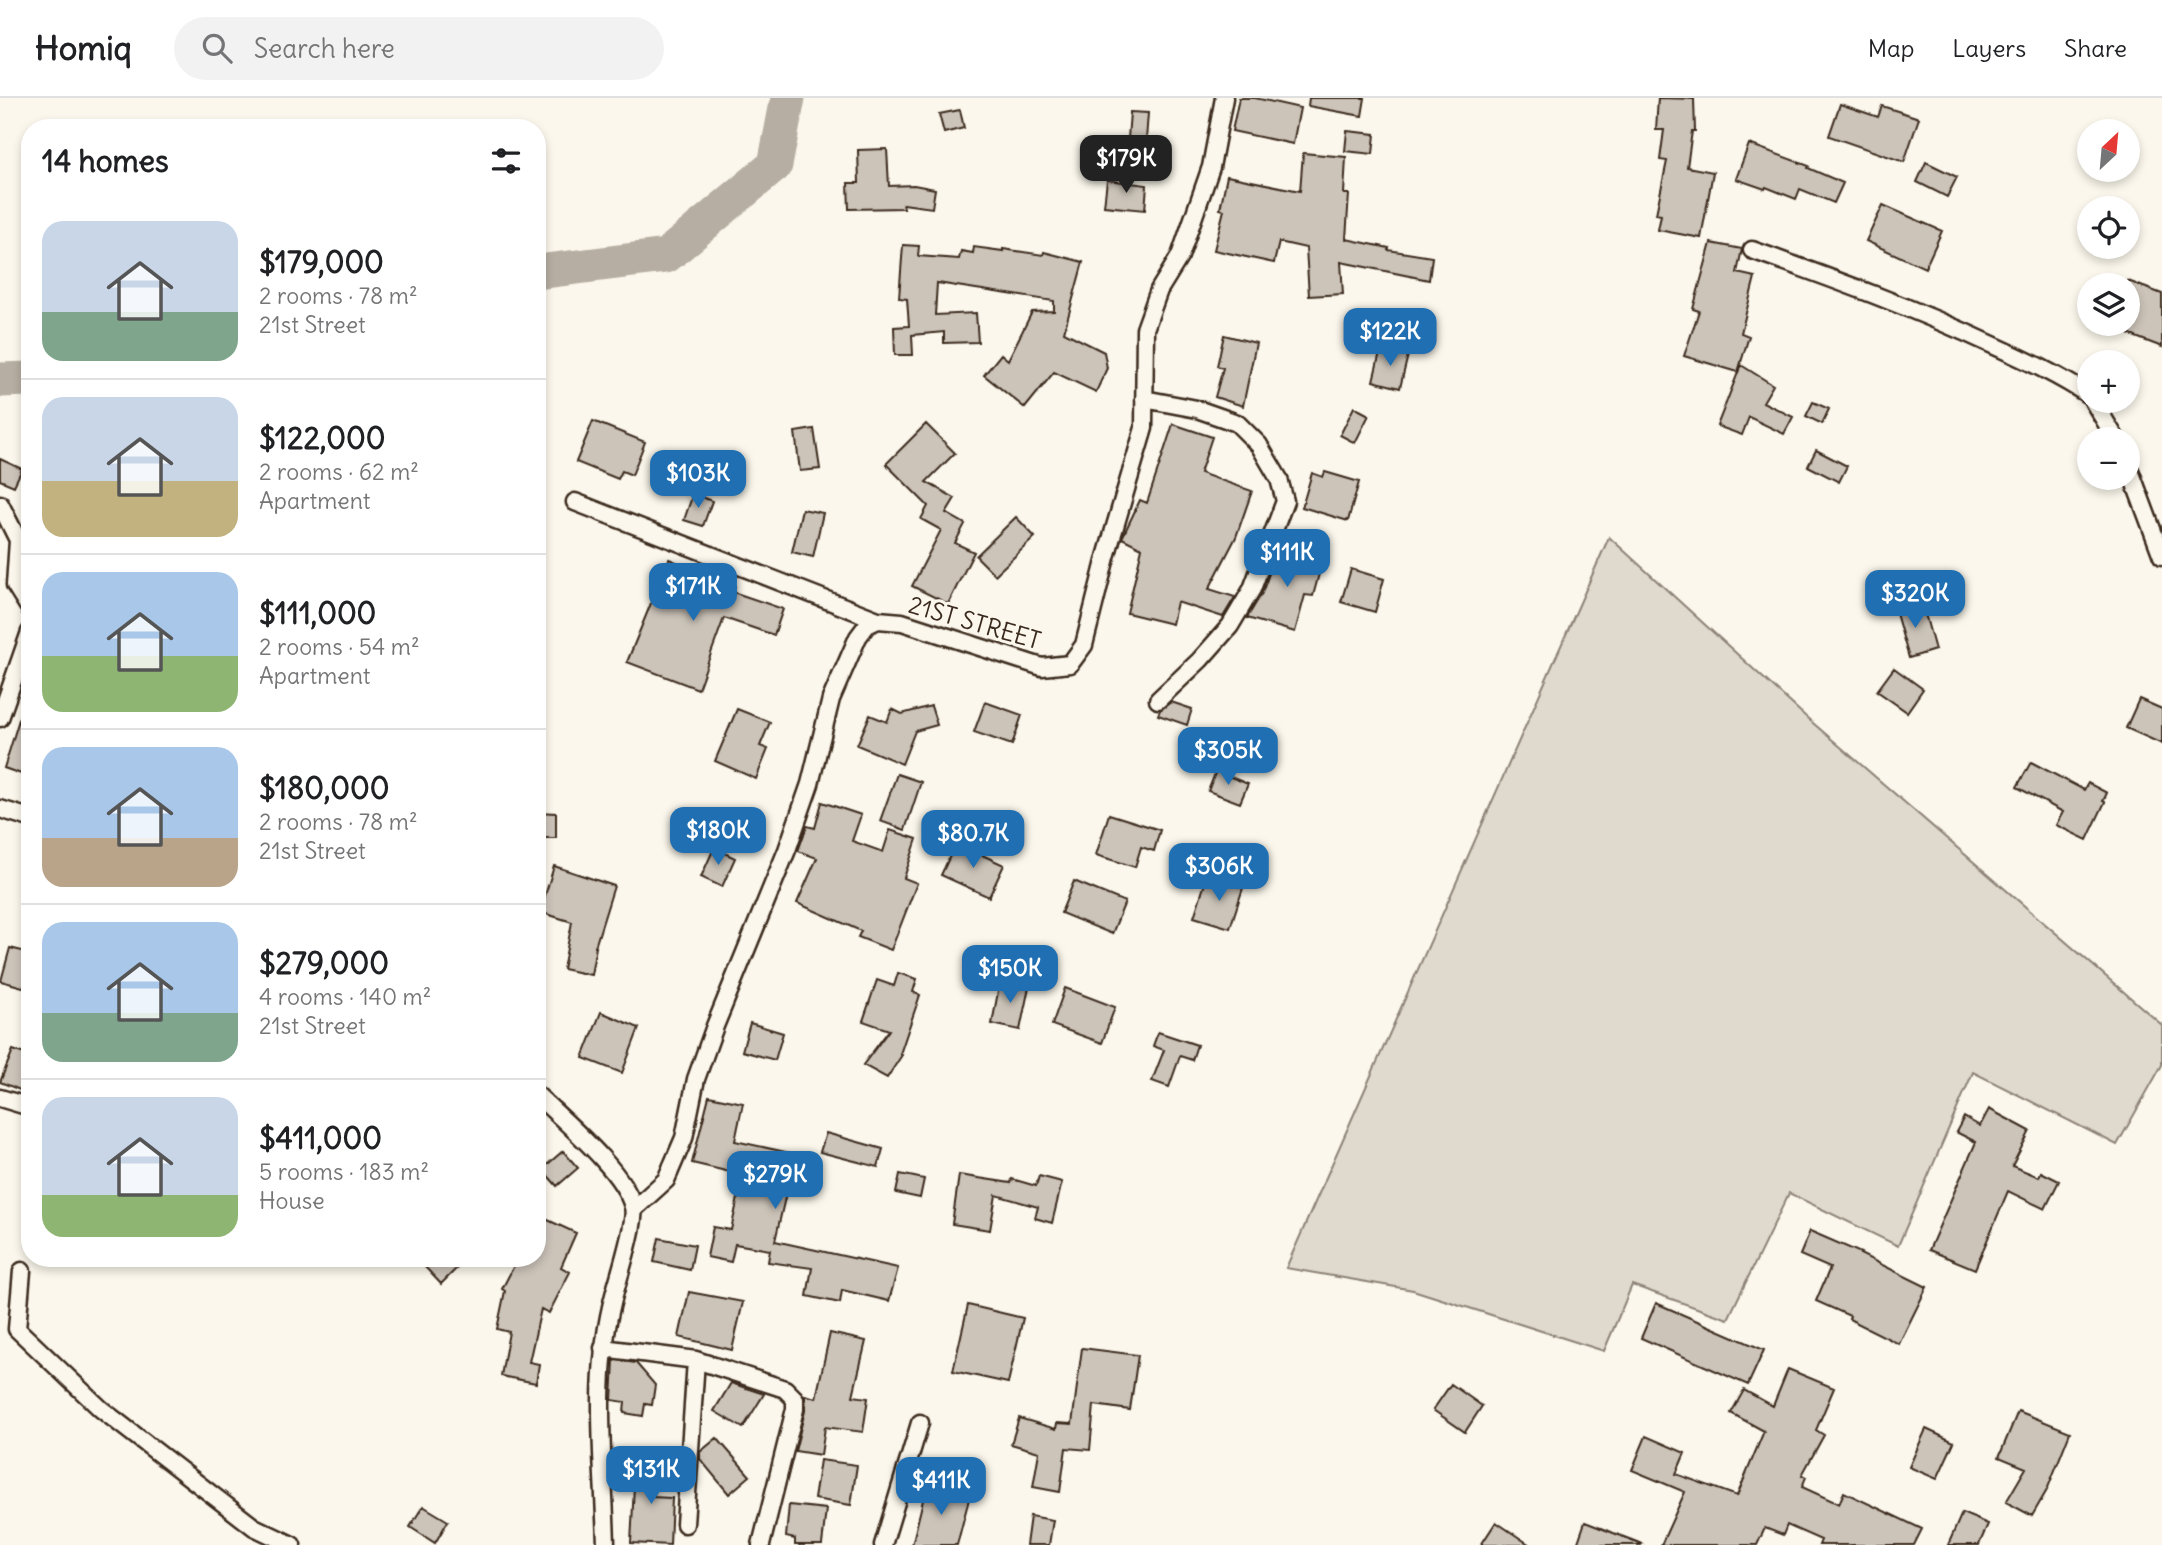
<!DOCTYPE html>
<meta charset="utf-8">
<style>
:root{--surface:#fff;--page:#f2f2f2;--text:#202124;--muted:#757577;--line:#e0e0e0;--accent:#1f6fb2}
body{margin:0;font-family:Delius,sans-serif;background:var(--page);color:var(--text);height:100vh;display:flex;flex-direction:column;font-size:26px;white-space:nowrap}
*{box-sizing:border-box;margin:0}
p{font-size:23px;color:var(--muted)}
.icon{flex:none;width:38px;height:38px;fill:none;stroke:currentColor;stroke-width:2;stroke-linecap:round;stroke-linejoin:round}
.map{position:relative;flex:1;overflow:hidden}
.sheet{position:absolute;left:21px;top:21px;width:525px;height:1148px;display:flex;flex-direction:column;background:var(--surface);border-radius:28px;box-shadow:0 4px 10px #0003}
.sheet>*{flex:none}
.needle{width:46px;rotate:26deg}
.buttons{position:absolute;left:2077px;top:21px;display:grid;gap:14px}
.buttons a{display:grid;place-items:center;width:63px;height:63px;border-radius:50%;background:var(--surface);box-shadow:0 4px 10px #0003;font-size:35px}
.price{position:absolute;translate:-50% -60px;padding:0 16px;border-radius:14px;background:var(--accent);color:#fff;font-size:23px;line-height:46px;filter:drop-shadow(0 2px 4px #0008)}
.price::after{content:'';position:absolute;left:50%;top:42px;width:21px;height:16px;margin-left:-10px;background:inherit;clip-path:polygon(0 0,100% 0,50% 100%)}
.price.selected{background:#222;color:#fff}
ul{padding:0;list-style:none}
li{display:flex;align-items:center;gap:21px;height:175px;padding:0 21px}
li+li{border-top:2px solid var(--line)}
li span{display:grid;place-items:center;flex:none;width:196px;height:140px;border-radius:21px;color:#555}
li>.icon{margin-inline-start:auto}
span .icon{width:84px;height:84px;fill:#fffc;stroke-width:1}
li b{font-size:30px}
h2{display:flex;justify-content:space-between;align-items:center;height:84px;padding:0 21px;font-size:30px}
header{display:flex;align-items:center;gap:42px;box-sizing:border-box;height:98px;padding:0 35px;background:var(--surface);border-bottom:2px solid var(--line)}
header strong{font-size:33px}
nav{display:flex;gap:38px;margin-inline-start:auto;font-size:24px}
.search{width:490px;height:63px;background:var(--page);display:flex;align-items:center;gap:18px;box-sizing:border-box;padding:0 24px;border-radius:38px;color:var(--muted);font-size:26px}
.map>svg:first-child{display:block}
</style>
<header>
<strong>Homiq</strong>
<div class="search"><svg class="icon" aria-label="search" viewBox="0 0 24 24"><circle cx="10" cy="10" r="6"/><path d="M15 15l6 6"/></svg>Search here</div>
<nav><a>Map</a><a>Layers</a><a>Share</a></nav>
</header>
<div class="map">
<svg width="2162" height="1447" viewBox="0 0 2162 1447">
<rect width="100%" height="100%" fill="#fbf7ec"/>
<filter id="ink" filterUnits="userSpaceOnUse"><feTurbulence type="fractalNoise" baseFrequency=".0143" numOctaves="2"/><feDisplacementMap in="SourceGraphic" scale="14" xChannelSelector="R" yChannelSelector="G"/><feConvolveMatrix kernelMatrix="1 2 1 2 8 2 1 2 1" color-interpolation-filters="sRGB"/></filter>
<g filter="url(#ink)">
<path fill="#dfd9ce" stroke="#8d8276" stroke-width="2" d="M1609,439L1806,619L2162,927V967L2117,1047L1973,974L1898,1148L1789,1095L1728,1221L1632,1187L1604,1253L1413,1192L1286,1170Z"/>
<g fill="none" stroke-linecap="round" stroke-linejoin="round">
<path stroke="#b6aea2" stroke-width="35" d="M537,174L666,158L775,67L788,0
M0,282L30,281"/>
</g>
<path fill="#ccc4b9" stroke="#3b2a1e" stroke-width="2" d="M1239,0H1255L1300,10L1293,46L1232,33Z
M1309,0H1365L1362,18L1308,8Z
M1658,0L1694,1L1695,33H1692L1687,69L1713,74L1701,140L1658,132L1661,117L1656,116L1667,63L1660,62L1664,32H1656Z
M1840,6L1878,19L1882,8L1919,20L1904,64L1829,38Z
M960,12L964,30L944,35L939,16Z
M1130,14L1148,15L1145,56L1127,54Z
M1347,33L1375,36L1373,56L1345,53Z
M1749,46L1809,68L1808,70L1843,85L1834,105L1800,91L1796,101L1766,89L1765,91L1736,81Z
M887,51L889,88L914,87L935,91L932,110L903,106L904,110L849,111L848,85H859L858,52Z
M1303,55L1346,59L1344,96H1349L1346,141L1389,150L1388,152L1432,159L1429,182L1341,164L1343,196L1309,198L1306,150L1279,144L1274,165L1214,152L1224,112L1220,111L1227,78L1300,93Z
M1926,64L1957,79L1947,99L1917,84Z
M1107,82L1147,87L1145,112L1104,108Z
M1883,107L1942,133L1925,170L1866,143Z
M1711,145L1742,151L1737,175L1755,179L1741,235L1749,238L1738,274L1684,258L1699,213L1693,211Z
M903,147L919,148L918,158L959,161L961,153L973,155L974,149L1003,153V151L1043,157L1044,154L1083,164L1064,234L1104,254L1107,270L1096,294L1054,274L1025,310L984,277L1001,256L1008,262L1032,214L1054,213V203L937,185L935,217L976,215L978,244L944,245V234L912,237L913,257H895L894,229L909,228L907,201L899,200Z
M2128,183L2162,196V249L2128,236Z
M1224,237L1256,245L1243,308L1215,299L1223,270L1217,268Z
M1381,250L1408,257L1400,290L1373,283Z
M1741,267L1773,287L1763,304L1793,319L1784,336L1749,319L1742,337L1717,328Z
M1813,304L1829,311L1822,326L1806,318Z
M1354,309L1369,317L1355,345L1340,337Z
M593,323L645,344L632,377L622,373L618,381L576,364Z
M926,326L955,355L926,384L955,400L946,415L965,426L955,445L974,454L948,506L912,488L941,432L921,421L928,408L886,366Z
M1173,326L1212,339L1200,375L1252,393L1236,439L1209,491L1235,499L1223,519L1177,504L1172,526L1127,515L1142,450L1122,440L1140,402L1147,405Z
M814,331L820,371L800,373L795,334Z
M1816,352L1847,368L1839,384L1808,368Z
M0,361L22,371L14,388L0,382Z
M1325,374L1359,384L1348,423L1302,409L1312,375L1323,379Z
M693,396L712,403L703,428L684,422Z
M802,411L823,415L813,459L792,454Z
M1016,419L1035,439L995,477L976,458Z
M1279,448L1323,461L1313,498L1305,497L1295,534L1247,520L1262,495Z
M669,461L701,474L700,476L735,488L733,494L783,511L774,537L724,520L698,591L627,564Z
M1351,471L1384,481L1375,514L1341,504Z
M1922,505L1935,552L1909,560L1895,512Z
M1894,570L1923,591L1907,614L1877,593Z
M26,599L30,600V679L4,670Z
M2139,601L2162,611V646L2126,630Z
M985,604L1022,617L1012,647L974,634Z
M1171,604L1192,611L1187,627L1158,617L1160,612Z
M931,608L937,627L915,633L902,666L857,647L870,617L887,624L892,611L902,616Z
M737,611L770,624L760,648L768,651L756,681L715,663Z
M2031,664L2084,692L2088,685L2107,695L2103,703L2105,704L2087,742L2056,727L2063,714L2017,689Z
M1216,673L1248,686L1240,705L1208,693Z
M897,676L921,684L905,732L880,723Z
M822,704L861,717L852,743L883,754L890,732L917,741L904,780L917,785L891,852L858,839L861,833L797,805L817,760L798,753L807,728L815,730Z
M537,714L556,715V740H537Z
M1109,716L1160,732L1154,753L1141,749L1135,769L1096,757Z
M956,745L1004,767L989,799L941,777Z
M714,750L735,760L722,789L701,779Z
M554,768L614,788L595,849H596L591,877L563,871L572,824L540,814Z
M1207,779L1243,790L1230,830L1194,819Z
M1074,783L1125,804L1112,836L1061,815Z
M10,850L30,855V891L1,883Z
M898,875L917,881L913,894L920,897L900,956L902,957L887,980L863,967L889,932L863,923L877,882L894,888Z
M1000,883L1029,889L1020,932L992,926Z
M1065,890L1115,909L1102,945L1052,927Z
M601,914L639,930L622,975L583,960Z
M750,925L783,935L775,962L742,953Z
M1158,934L1197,947L1192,962L1180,958L1169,989L1152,983L1164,952L1153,948Z
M13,952L30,958V996L0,984Z
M709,998L743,1005L735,1043L795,1056L775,1143L898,1170L889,1203L842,1192L840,1205L807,1198L812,1170L768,1164L770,1152L735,1146L731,1164L707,1159L713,1129L731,1132L743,1077L692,1065Z
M1989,1011L2030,1033L2012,1068L2039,1079L2041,1074L2059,1083L2045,1111L2008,1093L1975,1171L1929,1152L1976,1044L1956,1034L1964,1019L1980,1028Z
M826,1035L883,1051L878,1069L820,1054Z
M563,1053L578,1070L557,1088L542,1071Z
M900,1076L924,1081L920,1100L896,1095Z
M959,1077L1011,1085L1012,1081L1036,1088L1039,1078L1062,1084L1052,1125L1035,1120L1038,1109L996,1097L990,1132L952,1126Z
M537,1117L576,1135L561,1169L570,1174L549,1215L541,1211L529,1264L539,1266L536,1285L501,1278L509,1234L497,1231L505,1193L502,1191L518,1160H537Z
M1810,1133L1861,1155L1860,1156L1927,1189L1899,1246L1849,1221L1850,1218L1816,1203L1830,1170L1800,1157Z
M659,1140L695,1147L690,1172L654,1164Z
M434,1160H447L457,1170L441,1186L425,1169Z
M689,1194L743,1204L732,1252L679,1239Z
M1656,1205L1764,1252L1748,1287L1641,1240Z
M968,1207L1023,1220L1008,1285L953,1273Z
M830,1235L866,1243L853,1298L868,1300L863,1334L825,1329L821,1357L795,1353L805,1313V1297L816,1300Z
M1082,1250L1138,1257L1130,1312L1094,1307L1090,1352L1066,1350L1060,1394L1033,1389L1039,1354L1011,1346L1019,1320L1056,1331L1057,1325L1072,1326Z
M614,1262L636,1265L655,1287L652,1307L645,1306L643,1318L624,1315L625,1304L612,1302Z
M1788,1271L1834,1290L1816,1332L1824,1337L1802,1377L1806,1379L1802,1389L1839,1406L1844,1394L1922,1431L1914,1447H1819L1821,1442L1787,1427L1783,1437L1765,1430L1757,1447H1661L1685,1394L1632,1372L1646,1338L1685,1355L1676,1376L1737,1398L1764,1333L1731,1315L1744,1292L1773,1308Z
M731,1285L764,1296L743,1330L714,1313Z
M1451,1286L1482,1308L1465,1334L1433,1312Z
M2018,1313L2070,1334L2047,1392L2032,1418L2006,1404L2026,1370L1999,1359Z
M1926,1331L1954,1344L1937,1381L1909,1369Z
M717,1340L750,1378L729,1396L700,1361V1354Z
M645,1356L665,1363L653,1399L672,1400L670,1447L631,1445L634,1388Z
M820,1362L857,1367L851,1407L814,1401Z
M927,1386L970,1397L957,1447H912Z
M789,1407L826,1411L822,1447H795V1441L786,1439Z
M423,1408L448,1423L435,1445L410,1429Z
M1962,1415L1988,1426L1979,1447H1948Z
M1030,1418L1053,1422L1049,1447H1026Z
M1496,1424L1530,1447H1481Z
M1585,1424L1642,1446L1641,1447H1577Z"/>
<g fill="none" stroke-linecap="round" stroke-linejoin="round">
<g stroke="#3b2a1e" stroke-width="21">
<path id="street" d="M1752,152C1834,181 1916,211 1995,248C2028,263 2060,278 2090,298
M1144,301L1197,311L1237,325L1259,347L1279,381L1285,403L1252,491L1230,528L1200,562L1158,602
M2093,303L2116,341
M2128,367L2162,458
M575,404L878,522
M0,406L18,442L15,487L30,511
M0,620L30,534
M0,711L30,720
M537,997C564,1023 625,1074 633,1109C637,1123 618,1181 614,1197C592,1278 604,1365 606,1447
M0,1000L30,1009
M634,1111L666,1082L684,1040L696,981L715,928L787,752L810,686L831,601L858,539L867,527L878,522L902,524L1042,569L1070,566L1084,547L1106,459L1144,330L1145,231L1159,192L1180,158L1211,69L1224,0
M22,1173L17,1231L101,1311L254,1429L292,1447
M603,1250L696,1262L785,1291L795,1301V1311L761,1447
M685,1426L696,1262
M883,1447L920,1325"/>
</g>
<use href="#street" stroke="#fbf7ec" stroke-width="16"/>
</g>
</g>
<g text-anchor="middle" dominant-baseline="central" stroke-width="6" stroke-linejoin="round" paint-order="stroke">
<g font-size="24" fill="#3b2a1e" stroke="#fbf7ec">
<text transform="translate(975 524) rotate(16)">21ST STREET</text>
</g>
</g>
</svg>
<div class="buttons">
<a><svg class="needle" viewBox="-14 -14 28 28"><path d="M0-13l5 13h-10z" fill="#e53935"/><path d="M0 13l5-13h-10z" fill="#757577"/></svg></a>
<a><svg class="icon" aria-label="locate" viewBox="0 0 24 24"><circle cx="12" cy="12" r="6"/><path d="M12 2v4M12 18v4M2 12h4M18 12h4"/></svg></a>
<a><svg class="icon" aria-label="layers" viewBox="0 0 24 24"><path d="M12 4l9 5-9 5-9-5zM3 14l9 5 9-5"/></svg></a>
<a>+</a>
<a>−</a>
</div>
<b class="price selected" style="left:1126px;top:97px">$179K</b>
<b class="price" style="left:1390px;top:270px">$122K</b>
<b class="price" style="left:698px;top:412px">$103K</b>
<b class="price" style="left:1287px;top:491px">$111K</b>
<b class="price" style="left:693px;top:525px">$171K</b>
<b class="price" style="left:1915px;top:532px">$320K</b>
<b class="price" style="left:1228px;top:689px">$305K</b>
<b class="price" style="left:718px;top:769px">$180K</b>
<b class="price" style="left:973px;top:772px">$80.7K</b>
<b class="price" style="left:1219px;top:805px">$306K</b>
<b class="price" style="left:1010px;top:907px">$150K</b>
<b class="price" style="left:775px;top:1113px">$279K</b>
<b class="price" style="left:651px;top:1408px">$131K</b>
<b class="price" style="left:941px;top:1419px">$411K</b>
<section class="sheet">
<h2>14 homes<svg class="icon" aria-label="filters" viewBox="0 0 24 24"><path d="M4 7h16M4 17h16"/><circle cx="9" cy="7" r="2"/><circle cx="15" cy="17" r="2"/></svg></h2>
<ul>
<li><span style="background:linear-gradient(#c9d6e8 65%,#7fa58c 0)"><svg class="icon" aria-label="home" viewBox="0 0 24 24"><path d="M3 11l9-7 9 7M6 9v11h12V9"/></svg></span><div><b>$179,000</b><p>2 rooms · 78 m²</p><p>21st Street</p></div></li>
<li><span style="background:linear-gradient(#c9d6e8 60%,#c2b280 0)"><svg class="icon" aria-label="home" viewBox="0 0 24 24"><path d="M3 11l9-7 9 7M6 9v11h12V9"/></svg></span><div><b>$122,000</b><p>2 rooms · 62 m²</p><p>Apartment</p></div></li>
<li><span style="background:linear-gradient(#a9c7e8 60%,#8fb573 0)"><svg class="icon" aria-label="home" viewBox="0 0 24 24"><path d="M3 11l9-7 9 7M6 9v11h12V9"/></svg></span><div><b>$111,000</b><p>2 rooms · 54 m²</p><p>Apartment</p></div></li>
<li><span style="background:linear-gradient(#a9c7e8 65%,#b9a48a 0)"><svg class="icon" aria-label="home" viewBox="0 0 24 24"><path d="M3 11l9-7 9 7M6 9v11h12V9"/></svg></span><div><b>$180,000</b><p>2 rooms · 78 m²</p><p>21st Street</p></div></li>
<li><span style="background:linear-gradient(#a9c7e8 65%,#7fa58c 0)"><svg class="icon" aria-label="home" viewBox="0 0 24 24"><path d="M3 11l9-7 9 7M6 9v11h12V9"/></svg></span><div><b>$279,000</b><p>4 rooms · 140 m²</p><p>21st Street</p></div></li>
<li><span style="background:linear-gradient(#c9d6e8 70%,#8fb573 0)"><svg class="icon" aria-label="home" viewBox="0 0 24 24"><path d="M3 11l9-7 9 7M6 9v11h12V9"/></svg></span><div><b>$411,000</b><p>5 rooms · 183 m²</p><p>House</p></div></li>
</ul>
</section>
</div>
